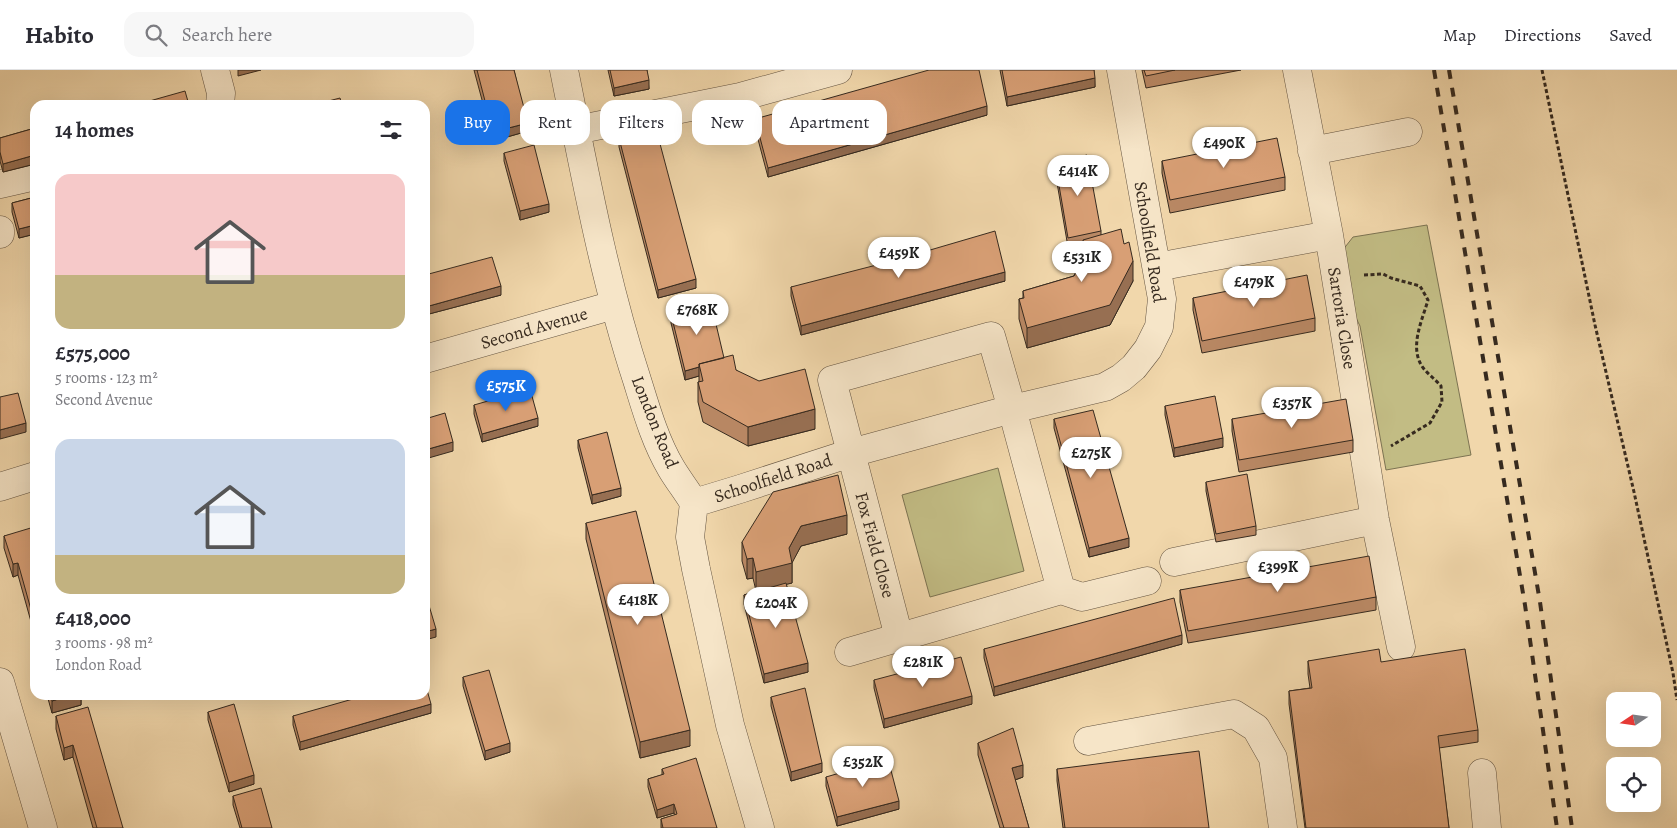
<!DOCTYPE html>
<meta charset="utf-8">
<style>
:root{--surface:#fff;--page:#f7f7f7;--text:#2b2b33;--muted:#7c7c81;--line:#e1e1e2;--accent:#1a73e8}
body{margin:0;font-family:Alegreya,serif;background:var(--page);color:var(--text);height:100vh;display:flex;flex-direction:column;font-size:19px;white-space:nowrap}
*{box-sizing:border-box;margin:0}
p{font-size:16px;color:var(--muted)}
.icon{flex:none;width:28px;height:28px;fill:none;stroke:currentColor;stroke-width:2;stroke-linecap:round;stroke-linejoin:round}
.map{position:relative;flex:1;overflow:hidden}
.sheet{position:absolute;left:30px;top:30px;width:400px;height:600px;display:flex;flex-direction:column;background:var(--surface);border-radius:15px;box-shadow:0 5px 20px #0002}
.sheet>*{flex:none}
.top-card{position:absolute;left:445px;top:30px;width:475px;height:45px;display:flex;gap:10px}
.needle{width:32px;rotate:257deg}
.tools{position:absolute;left:1606px;top:622px;display:grid;gap:10px}
.tools a{display:grid;place-items:center;width:55px;height:55px;border-radius:10px;background:var(--surface);box-shadow:0 5px 20px #0002;font-size:25px}
.price{position:absolute;translate:-50% -42px;padding:0 11px;border-radius:18px;background:#fff;color:#222;font-size:16px;line-height:32px;filter:drop-shadow(0 1px 2px #0008)}
.price::after{content:'';position:absolute;left:50%;top:30px;width:15px;height:11px;margin-left:-8px;background:inherit;clip-path:polygon(0 0,100% 0,50% 100%)}
.price.selected{background:var(--accent);color:#fff}
ul{padding:0;list-style:none}
li{display:grid;align-content:center;gap:10px;height:265px;padding:0 25px}
li span{display:grid;place-items:center;height:155px;border-radius:15px;color:#555}
li>.icon{margin-inline-start:auto}
span .icon{width:90px;height:90px;fill:#fffc;stroke-width:1}
li b{font-size:21px}
h2{display:flex;justify-content:space-between;align-items:center;height:60px;padding:0 25px;font-size:21px}
.tag{padding:0 18px;border-radius:15px;background:var(--surface);box-shadow:0 5px 20px #0002;font-size:18px;line-height:45px}
.tag.selected{background:var(--accent);color:#fff}
header{display:flex;align-items:center;gap:30px;box-sizing:border-box;height:70px;padding:0 25px;background:var(--surface);border-bottom:1px solid var(--line)}
header strong{font-size:24px}
nav{display:flex;gap:28px;margin-inline-start:auto;font-size:18px}
.search{width:350px;height:45px;background:var(--page);display:flex;align-items:center;gap:12px;box-sizing:border-box;padding:0 18px;border-radius:15px;color:var(--muted);font-size:19px}
.map>svg:first-child{display:block}
</style>
<header>
<strong>Habito</strong>
<div class="search"><svg class="icon" aria-label="search" viewBox="0 0 24 24"><circle cx="10" cy="10" r="6"/><path d="M15 15l6 6"/></svg>Search here</div>
<nav><a>Map</a><a>Directions</a><a>Saved</a></nav>
</header>
<div class="map">
<svg width="1677" height="758" viewBox="0 0 1677 758">
<rect width="100%" height="100%" fill="#f1d7ab"/>
<filter id="stains"><feTurbulence type="fractalNoise" baseFrequency=".004" numOctaves="4"/><feColorMatrix values="0 0 0 0 .2 0 0 0 0 .09 0 0 0 0 .02 0 0 0 .5 -.17"/></filter>
<radialGradient id="worn" r=".72"><stop offset=".6" stop-color="#630" stop-opacity="0"/><stop offset="1" stop-color="#630" stop-opacity=".3"/></radialGradient>
<path fill="#c2bc84" stroke="#7c7352" d="M1427,155L1471,385L1386,400L1360,256L1347,230L1342,181L1353,167Z
M998,398L1024,501L930,527L902,425Z"/>
<g fill="none" stroke-linecap="round" stroke-linejoin="round">
<g stroke="#655542" stroke-width="29">
<path id="minor" d="M215,0L221,23L220,35
M564,0C585,104 604,209 637,310C646,339 655,371 671,398C678,410 687,421 694,433L690,467L696,499L730,655L760,758
M1297,0L1329,165L1375,450L1401,577
M576,60L740,27L838,0
M1312,81L1408,62
M0,114L35,106
M0,160V164
M1157,197L1329,165
M425,289L614,235
M0,417L35,406
M694,433L740,419L851,383L1012,339L1105,317L1121,308L1134,297L1148,279L1159,257L1162,229L1121,0
M1174,492L1375,450
M1061,520L1082,527L1147,511
M849,582L1061,520L1012,339L991,266L832,310L899,567
M0,612L43,758
M1088,671L1234,644L1256,658L1273,688L1283,758
M1482,703L1487,758"/>
</g>
<path stroke="#362a1f" stroke-width="3" stroke-dasharray="4 2.5" stroke-linecap="butt" d="M1542,0L1595,255L1634,422L1673,603L1677,630
M1364,205L1383,204L1391,208L1420,216L1428,230C1422,251 1408,279 1424,299C1429,305 1436,310 1441,316L1442,332L1430,353L1391,376"/>
<use href="#minor" stroke="#f6e5c8" stroke-width="28"/>
<path stroke="#362a1f" stroke-width="4" stroke-dasharray="9 9" stroke-linecap="butt" d="M1434,0L1525,535L1557,758
M1449,0L1540,532L1572,758"/>
</g>
<path fill="#ba8965" stroke="#362a1f" d="M474,0H514L528,61L493,71Z
M608,0H647L649,19L614,26Z
M1000,0H1094L1095,17L1007,36Z
M1142,0H1241L1146,18Z
M987,45L768,107L755,58V49Z
M35,58V94L3,102L0,91V68Z
M619,68L696,218L658,228L619,77Z
M504,83L549,142L520,150L504,91Z
M1162,91L1285,107V120L1170,143L1162,103Z
M1055,92L1101,161V165L1124,174L1133,211L1110,255L1027,278L1019,249V229L1023,228V221L1074,206L1083,188V174L1068,177L1055,101Z
M35,127V164L19,168L12,142V133Z
M425,205L501,225L429,244L425,231Z
M1005,211L801,265L791,226V217Z
M1193,228L1315,248V261L1202,283L1193,240Z
M671,244L724,288L736,300L815,359L748,376L703,352L698,332V312H699V306L685,310L671,253Z
M474,335L538,356L482,372L474,344Z
M1165,336L1223,377L1174,387L1165,345Z
M1054,349L1129,477L1089,487L1054,358Z
M1232,349L1353,370V382L1239,402L1232,361Z
M578,370L621,426L592,434L578,378Z
M1206,412L1256,456V465L1216,472L1206,421Z
M586,453L690,676L640,688L586,469Z
M35,460V566L18,505L13,507L4,478V466Z
M847,464L801,476L792,492V513L786,514L808,602L764,613L744,534V525L756,521L753,508L747,509L742,491V472Z
M1180,520L1376,527V540L1188,573L1180,532Z
M1182,574L994,626L984,588V579Z
M1308,591L1381,592L1478,660V672L1439,678L1449,758H1305L1289,634V621L1310,618L1308,604Z
M463,607L510,682L485,690L463,616Z
M874,610L972,634L884,658L874,618Z
M47,625H81V635L52,643Z
M771,627L822,702L791,711L771,636Z
M208,642L254,714L229,722L208,650Z
M431,643L300,680L293,655V646Z
M56,646L123,758H93L73,687L64,690L56,659Z
M978,673L1023,707L1015,710L1029,758H1000L978,685Z
M662,699L717,758H661V749L675,745L674,743L657,748L648,717V709L662,705Z
M1057,699L1209,758H1063L1057,711Z
M826,707L899,739L837,756L826,716Z
M233,726L272,758H240L233,735Z"/>
<path fill="#976f52" stroke="#362a1f" d="M238,0H261L238,6Z
M1095,8V17L1007,36V27Z
M649,10V19L614,26V18Z
M987,36V45L768,107V98Z
M528,53V61L493,71V62Z
M35,85V94L3,102V94Z
M549,134V142L520,150V141Z
M35,155V164L19,168V159Z
M1133,191V211L1110,255L1027,278V258Z
M1005,202V211L801,265V256Z
M696,209V218L658,228V220Z
M501,216V225L429,244V236Z
M699,297V306L685,310V301Z
M815,339V359L748,376V357Z
M538,348V356L482,372V364Z
M26,353V362L0,369V360Z
M1223,368V377L1174,387V378Z
M453,372V381L425,389V380Z
M621,418V426L592,434V425Z
M847,445V464L801,476L792,493V513L756,522V502L789,478L801,456Z
M1129,468V477L1089,487V478Z
M753,488V508L747,509V489Z
M18,493V505L13,507V494Z
M436,559V567L425,570V562Z
M1182,565V574L994,626V617Z
M808,593V602L764,613V604Z
M71,625H81V635L52,643V631Z
M972,626V634L884,658V649Z
M431,634V643L300,680V672Z
M690,660V676L640,688V672Z
M510,673V682L485,690V681Z
M73,675V687L64,690V678Z
M822,693V702L791,711V702Z
M1023,695V707L1012,711V698Z
M254,705V714L229,722V713Z
M899,731V739L837,756V747Z
M674,734V743L657,748V740Z"/>
<path fill="#d89f75" stroke="#362a1f" d="M477,0H514L528,53L493,62Z
M610,0H647L649,10L614,18Z
M929,0H979L987,36L768,98L755,49Z
M1002,0H1094L1095,8L1007,27Z
M1144,0H1175L1146,6Z
M185,21L189,35H146V32Z
M340,28L342,35H313Z
M135,31L136,35H122Z
M655,55L696,209L658,220L619,68Z
M35,58V85L3,94L0,82V68Z
M1277,68L1285,107L1170,130L1162,91Z
M534,75L549,134L520,141L504,83Z
M1087,85L1101,161L1068,168L1055,92Z
M35,127V155L19,159L12,133Z
M1121,159L1124,174L1129,172L1133,191L1110,235L1027,258L1019,229L1024,228L1023,221L1074,206L1085,185L1083,170Z
M995,161L1005,202L801,256L791,217L896,190Z
M492,187L501,216L429,236L425,222V205Z
M1307,205L1315,248L1202,271L1193,228Z
M711,233L724,288L699,294V297L685,301L671,244Z
M733,285L736,300L759,311L805,299L815,339L748,357L703,332L698,312L703,311L699,294Z
M530,319L538,348L482,364L474,335Z
M18,323L26,353L0,360V327Z
M1215,326L1223,368L1174,378L1165,336Z
M1346,329L1353,370L1239,390L1232,349Z
M1093,340L1129,468L1089,478L1054,349Z
M445,343L453,372L425,380V349Z
M607,362L621,418L592,425L578,370Z
M1247,404L1256,456L1216,464L1206,412Z
M838,405L847,445L801,456L789,478L792,493L756,502L753,488L747,489L742,472L773,422Z
M636,441L690,660L640,672L586,453Z
M34,457L35,460V554L18,493L13,494L4,466Z
M1369,486L1376,527L1188,561L1180,520Z
M786,513L808,593L764,604L744,525Z
M425,522L436,559L425,562Z
M1174,528L1182,565L994,617L984,579Z
M1379,579L1381,592L1465,579L1478,660L1438,666L1449,758H1306L1289,621L1312,618L1308,591Z
M961,587L972,626L884,649L874,610Z
M489,600L510,673L485,681L463,607Z
M425,613L431,634L300,672L293,646L367,625H425Z
M805,618L822,693L791,702L771,627Z
M50,625H71L52,631Z
M234,634L254,705L229,713L208,642Z
M88,637L123,758H97L73,675L64,678L56,646Z
M1013,658L1023,695L1012,698L1029,758H1004L978,673Z
M1199,681L1209,758H1065L1057,699Z
M696,688L717,758H663L661,749L677,744L674,734L657,740L648,709L664,704L662,699Z
M888,689L899,731L837,747L826,707Z
M261,718L272,758H242L233,726Z"/>
<g text-anchor="middle" dominant-baseline="central" stroke-width="4" stroke-linejoin="round" paint-order="stroke">
<g font-size="18" fill="#362a1f" stroke="#f6e5c8">
<text transform="translate(1150 172) rotate(81)">Schoolfield Road</text>
<text transform="translate(1342 248) rotate(81)">Sartoria Close</text>
<text transform="translate(534 258) rotate(-16)">Second Avenue</text>
<text transform="translate(655 352) rotate(68)">London Road</text>
<text transform="translate(773 408) rotate(-18)">Schoolfield Road</text>
<text transform="translate(875 475) rotate(75)">Fox Field Close</text>
</g>
</g>
<rect width="100%" height="100%" filter="url(#stains)"/>
<rect width="100%" height="100%" fill="url(#worn)"/>
</svg>
<div class="tools">
<a><svg class="needle" viewBox="-14 -14 28 28"><path d="M0-13l5 13h-10z" fill="#e53935"/><path d="M0 13l5-13h-10z" fill="#7c7c81"/></svg></a>
<a><svg class="icon" aria-label="locate" viewBox="0 0 24 24"><circle cx="12" cy="12" r="6"/><path d="M12 2v4M12 18v4M2 12h4M18 12h4"/></svg></a>
</div>
<b class="price" style="left:1224px;top:99px">£490K</b>
<b class="price" style="left:1078px;top:127px">£414K</b>
<b class="price" style="left:899px;top:209px">£459K</b>
<b class="price" style="left:1082px;top:213px">£531K</b>
<b class="price" style="left:1254px;top:238px">£479K</b>
<b class="price" style="left:697px;top:266px">£768K</b>
<b class="price selected" style="left:506px;top:342px">£575K</b>
<b class="price" style="left:1292px;top:359px">£357K</b>
<b class="price" style="left:1091px;top:409px">£275K</b>
<b class="price" style="left:1278px;top:523px">£399K</b>
<b class="price" style="left:638px;top:556px">£418K</b>
<b class="price" style="left:776px;top:559px">£204K</b>
<b class="price" style="left:923px;top:618px">£281K</b>
<b class="price" style="left:863px;top:718px">£352K</b>
<div class="top-card">
<a class="tag selected">Buy</a>
<a class="tag">Rent</a>
<a class="tag">Filters</a>
<a class="tag">New</a>
<a class="tag">Apartment</a>
</div>
<section class="sheet">
<h2>14 homes<svg class="icon" aria-label="filters" viewBox="0 0 24 24"><path d="M4 7h16M4 17h16"/><circle cx="9" cy="7" r="2"/><circle cx="15" cy="17" r="2"/></svg></h2>
<ul>
<li><span style="background:linear-gradient(#f6c9c9 65%,#c2b280 0)"><svg class="icon" aria-label="home" viewBox="0 0 24 24"><path d="M3 11l9-7 9 7M6 9v11h12V9"/></svg></span><div><b>£575,000</b><p>5 rooms · 123 m²</p><p>Second Avenue</p></div></li>
<li><span style="background:linear-gradient(#c9d6e8 75%,#c2b280 0)"><svg class="icon" aria-label="home" viewBox="0 0 24 24"><path d="M3 11l9-7 9 7M6 9v11h12V9"/></svg></span><div><b>£418,000</b><p>3 rooms · 98 m²</p><p>London Road</p></div></li>
</ul>
</section>
</div>
